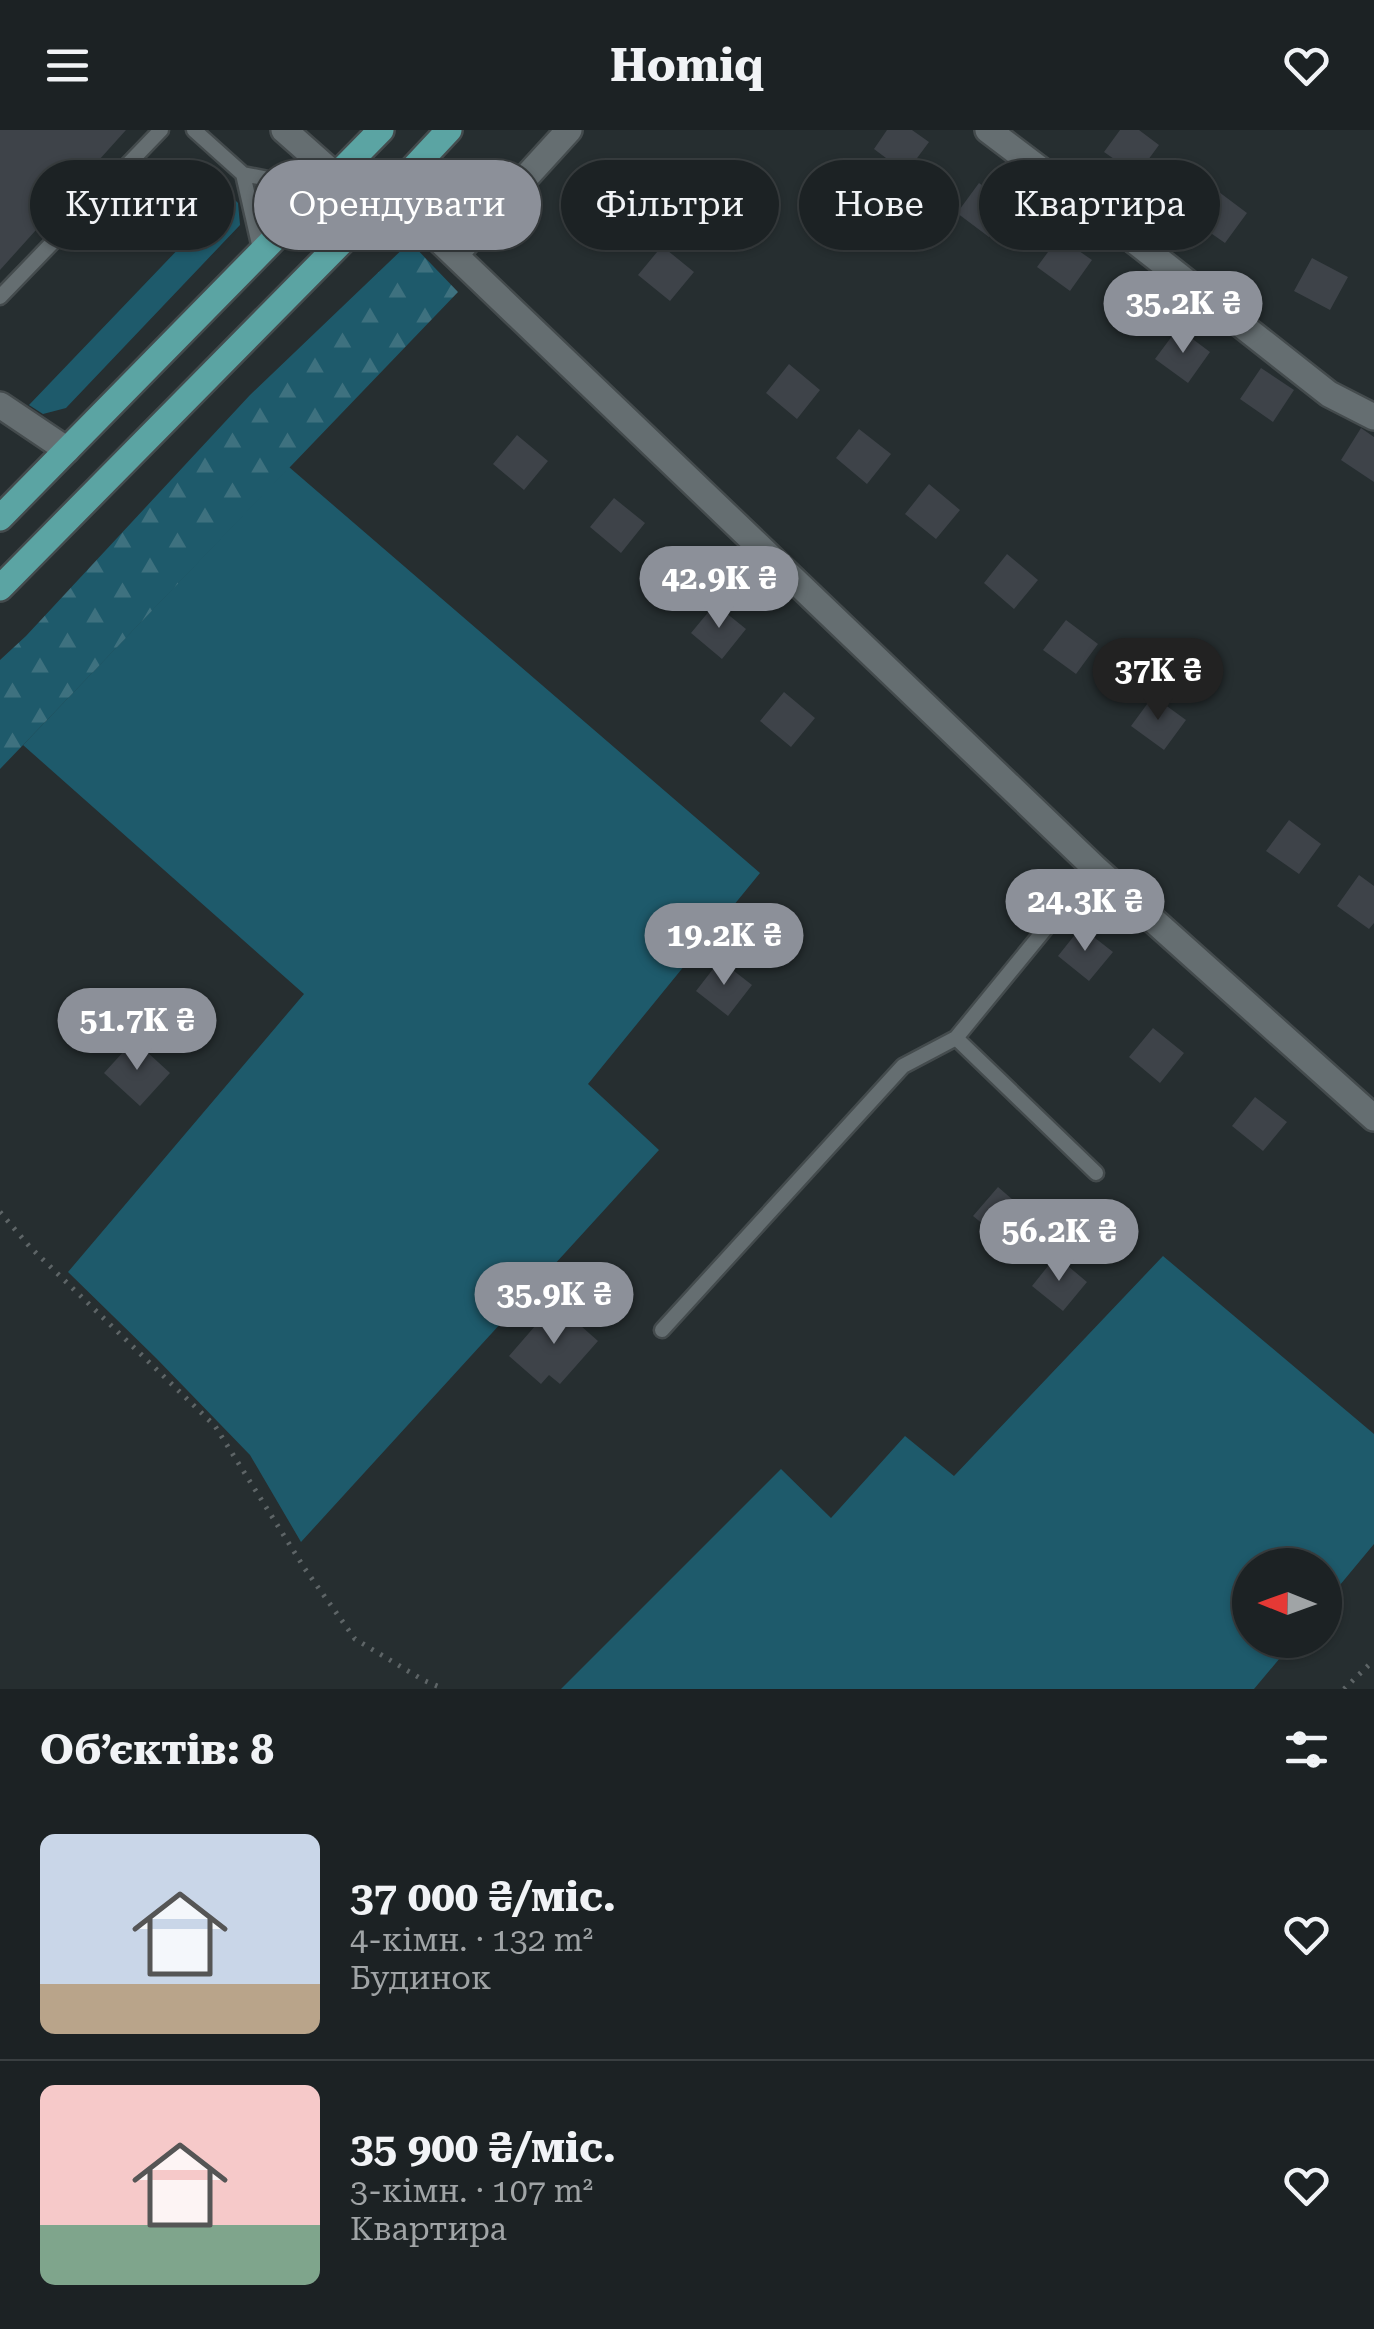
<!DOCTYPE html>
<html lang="uk">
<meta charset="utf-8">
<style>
:root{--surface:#1c2224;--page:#292f31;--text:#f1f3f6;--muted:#a0a4a6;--line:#3a3f41;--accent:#8c9099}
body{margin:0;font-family:"Roboto Serif",serif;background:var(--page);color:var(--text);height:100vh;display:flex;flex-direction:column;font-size:38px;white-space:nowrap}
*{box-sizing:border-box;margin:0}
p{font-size:32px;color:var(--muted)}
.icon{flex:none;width:55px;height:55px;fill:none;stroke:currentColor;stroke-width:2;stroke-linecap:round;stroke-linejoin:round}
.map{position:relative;height:1559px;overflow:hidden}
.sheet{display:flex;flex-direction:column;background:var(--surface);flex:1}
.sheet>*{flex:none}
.top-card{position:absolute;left:30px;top:30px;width:1315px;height:90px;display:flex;gap:20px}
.needle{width:65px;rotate:271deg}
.fabs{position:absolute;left:1232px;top:1418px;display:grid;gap:20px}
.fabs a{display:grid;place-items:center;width:110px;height:110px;border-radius:50%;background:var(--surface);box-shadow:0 2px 8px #0004,0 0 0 2px var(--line);font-size:50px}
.price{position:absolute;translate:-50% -85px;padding:0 22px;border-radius:35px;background:var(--accent);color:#fff;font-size:32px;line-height:65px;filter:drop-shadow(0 2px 5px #0008)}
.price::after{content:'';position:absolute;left:50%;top:60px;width:30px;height:22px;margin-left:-15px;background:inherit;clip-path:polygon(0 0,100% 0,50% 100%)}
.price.active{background:#222;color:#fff}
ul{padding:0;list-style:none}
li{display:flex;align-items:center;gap:30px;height:250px;padding:0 40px}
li+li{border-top:2px solid var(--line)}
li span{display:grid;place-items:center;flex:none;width:280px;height:200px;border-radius:15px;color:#555}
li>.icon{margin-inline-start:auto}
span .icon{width:120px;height:120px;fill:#fffc;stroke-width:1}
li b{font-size:42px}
h2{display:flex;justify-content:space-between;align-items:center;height:120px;padding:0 40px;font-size:42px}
.pill{padding:0 35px;border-radius:45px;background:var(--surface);box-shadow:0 2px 8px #0004,0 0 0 2px var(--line);font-size:35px;line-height:90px}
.pill.active{background:var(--accent);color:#fff}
header{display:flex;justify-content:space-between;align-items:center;height:130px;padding:0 40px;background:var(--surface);font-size:45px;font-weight:700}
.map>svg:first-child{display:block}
</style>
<header><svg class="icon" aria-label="menu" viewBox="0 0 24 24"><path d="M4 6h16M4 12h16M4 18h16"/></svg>Homiq<svg class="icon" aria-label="heart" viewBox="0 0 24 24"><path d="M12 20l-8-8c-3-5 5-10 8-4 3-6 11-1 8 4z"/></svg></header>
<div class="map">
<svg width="1374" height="1559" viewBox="0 0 1374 1559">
<defs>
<pattern id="forest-firs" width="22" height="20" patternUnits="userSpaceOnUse" patternTransform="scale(2.5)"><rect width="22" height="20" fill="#1e5a6b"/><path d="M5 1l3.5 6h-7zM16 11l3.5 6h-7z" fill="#3e717f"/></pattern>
</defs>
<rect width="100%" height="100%" fill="#262e30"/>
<path fill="#1e5a6b" d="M230,65L238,73L240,95L66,278L43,284L29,275Z
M289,337L760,743L588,954L659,1020L301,1412L250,1325L156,1228L68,1142L304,864L23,615Z
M1163,1126L1374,1304V1414L1325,1473V1435H1250V1510H1295L1254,1559H561L781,1339L831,1388L905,1306L954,1346Z"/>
<path fill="url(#forest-firs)" d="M410,112L458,162L0,639V530L26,506L250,265Z"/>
<path fill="#3e4349" d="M0,0H126L0,140Z
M887,0H912L929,12L906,43L874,19Z
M1120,0H1139L1159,15L1137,45L1104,22Z
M586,41L617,67L593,96L562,70Z
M979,53L1011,77L989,107L957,83Z
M1215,59L1247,83L1225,113L1192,90Z
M1059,107L1092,130L1070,161L1037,137Z
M662,116L694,142L670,171L638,145Z
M1312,128L1348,147L1330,180L1294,161Z
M1178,198L1210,222L1188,253L1155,229Z
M789,234L820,260L797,289L766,263Z
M1261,238L1294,260L1273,292L1240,269Z
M1361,298L1374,307V352L1341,330Z
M859,299L891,324L867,354L836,328Z
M517,305L548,331L524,360L493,334Z
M929,354L960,380L936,409L905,384Z
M614,368L645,393L621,423L590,397Z
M1007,424L1038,450L1014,479L984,453Z
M715,474L746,499L722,529L691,503Z
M1066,490L1098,514L1076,544L1043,520Z
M784,562L815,588L791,617L760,591Z
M1153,566L1186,590L1164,620L1131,596Z
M1289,690L1321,714L1299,744L1266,721Z
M1359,745L1374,756V793L1369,799L1337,776Z
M1081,797L1113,822L1089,851L1058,826Z
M720,830L752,855L728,886L696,861Z
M1153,898L1184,923L1160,953L1129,927Z
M134,910L170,943L140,976L104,943Z
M1255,967L1287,992L1263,1021L1232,996Z
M998,1057L1028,1083L1005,1112L973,1086Z
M1056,1126L1087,1152L1063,1181L1032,1156Z
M555,1173L598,1211L560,1254L549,1245L541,1254L509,1226Z"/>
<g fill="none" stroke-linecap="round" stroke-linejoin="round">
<g stroke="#444b4d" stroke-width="19">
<path id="service" d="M194,0L243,44L323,60
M243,44L261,123
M0,167L161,0
M956,908L1096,1043
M662,1200L903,936L956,908L1095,738"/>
</g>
<g stroke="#444b4d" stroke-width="30">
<path id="minor" d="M284,0L336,46
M988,0L1136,112L1329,264L1374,287
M390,63L1095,738L1374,988
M455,125L569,0
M0,275L67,320"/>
</g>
<g stroke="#444b4d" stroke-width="30">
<path id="primary" d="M0,388L381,0
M0,458L390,63L449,0"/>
</g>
<path stroke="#5e6567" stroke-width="5" stroke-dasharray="2.5 8" stroke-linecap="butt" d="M0,1082L30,1117L215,1296L305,1439L355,1509L423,1550L444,1559
M1344,1559L1374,1530"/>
<use href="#service" stroke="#656e71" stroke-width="14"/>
<use href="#minor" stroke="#656e71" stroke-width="25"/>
<use href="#primary" stroke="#5ba4a3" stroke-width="25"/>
</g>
</svg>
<div class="fabs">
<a><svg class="needle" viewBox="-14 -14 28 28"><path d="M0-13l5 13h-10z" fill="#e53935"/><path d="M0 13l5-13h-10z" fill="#a0a4a6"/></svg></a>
</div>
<b class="price" style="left:1183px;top:226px">35.2K ₴</b>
<b class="price" style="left:719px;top:501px">42.9K ₴</b>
<b class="price active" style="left:1158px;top:593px">37K ₴</b>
<b class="price" style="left:1085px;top:824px">24.3K ₴</b>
<b class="price" style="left:724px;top:858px">19.2K ₴</b>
<b class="price" style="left:137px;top:943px">51.7K ₴</b>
<b class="price" style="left:1059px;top:1154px">56.2K ₴</b>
<b class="price" style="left:554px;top:1217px">35.9K ₴</b>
<div class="top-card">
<a class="pill">Купити</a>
<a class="pill active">Орендувати</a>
<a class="pill">Фільтри</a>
<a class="pill">Нове</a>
<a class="pill">Квартира</a>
</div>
</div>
<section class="sheet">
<h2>Об’єктів: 8<svg class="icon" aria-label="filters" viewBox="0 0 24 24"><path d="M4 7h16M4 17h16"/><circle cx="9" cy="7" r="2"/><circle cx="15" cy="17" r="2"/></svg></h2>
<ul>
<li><span style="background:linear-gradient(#c9d6e8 75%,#b9a48a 0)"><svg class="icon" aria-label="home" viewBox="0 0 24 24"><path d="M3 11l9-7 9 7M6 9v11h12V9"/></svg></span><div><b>37 000 ₴/міс.</b><p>4-кімн. · 132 m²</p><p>Будинок</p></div><svg class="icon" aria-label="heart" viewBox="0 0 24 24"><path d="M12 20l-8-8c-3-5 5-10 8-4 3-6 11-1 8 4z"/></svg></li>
<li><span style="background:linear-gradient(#f6c9c9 70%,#7fa58c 0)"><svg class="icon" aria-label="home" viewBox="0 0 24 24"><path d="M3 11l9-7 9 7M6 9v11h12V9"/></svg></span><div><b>35 900 ₴/міс.</b><p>3-кімн. · 107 m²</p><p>Квартира</p></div><svg class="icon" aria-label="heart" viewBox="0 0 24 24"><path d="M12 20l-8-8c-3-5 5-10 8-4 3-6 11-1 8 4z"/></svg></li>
</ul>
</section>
